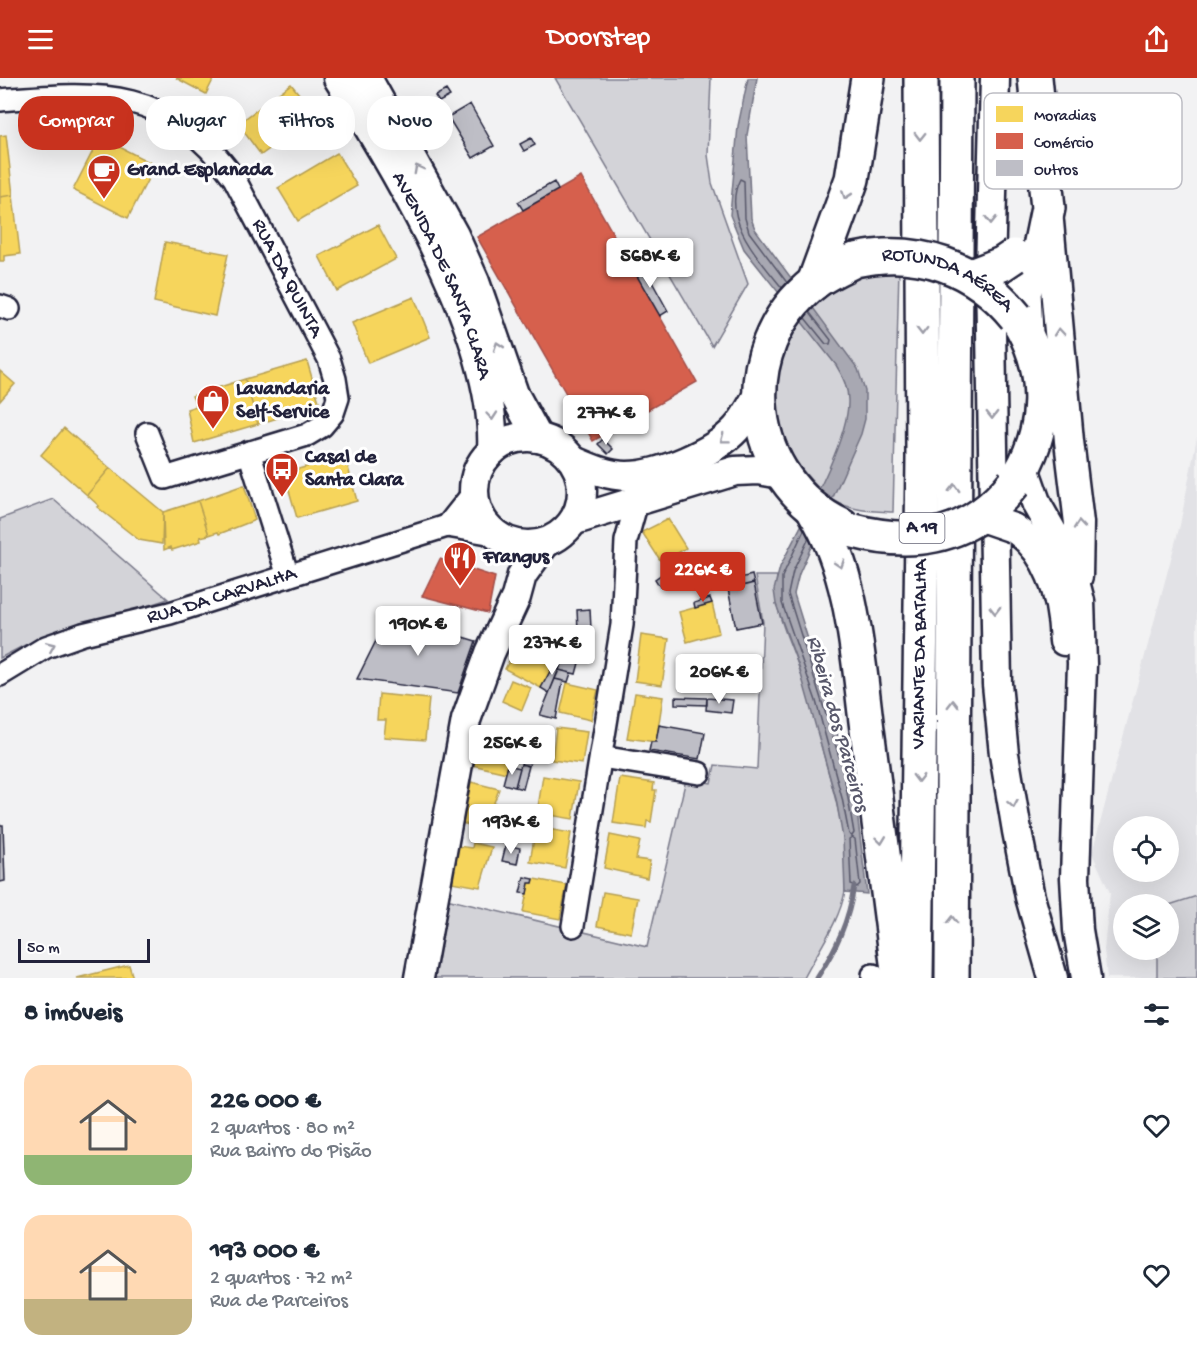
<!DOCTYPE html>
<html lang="pt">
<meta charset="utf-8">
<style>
:root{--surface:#fff;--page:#f2f2f3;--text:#1f2937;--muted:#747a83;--accent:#c8321e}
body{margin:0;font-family:"Gochi Hand",sans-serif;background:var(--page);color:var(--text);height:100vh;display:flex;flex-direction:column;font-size:22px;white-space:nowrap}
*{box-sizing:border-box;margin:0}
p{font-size:20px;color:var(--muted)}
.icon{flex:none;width:33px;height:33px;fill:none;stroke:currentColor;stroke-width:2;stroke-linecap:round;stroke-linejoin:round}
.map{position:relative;height:900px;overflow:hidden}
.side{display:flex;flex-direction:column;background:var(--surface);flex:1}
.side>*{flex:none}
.guide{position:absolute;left:18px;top:18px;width:600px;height:54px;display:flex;gap:12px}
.fabs{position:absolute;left:1113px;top:738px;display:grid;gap:12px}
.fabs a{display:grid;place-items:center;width:66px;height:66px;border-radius:50%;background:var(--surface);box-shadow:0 6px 24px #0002;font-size:30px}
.scale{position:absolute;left:18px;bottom:15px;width:132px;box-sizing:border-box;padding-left:6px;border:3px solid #22223b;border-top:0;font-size:16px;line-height:21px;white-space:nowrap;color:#22223b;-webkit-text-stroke:4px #fff;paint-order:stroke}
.price{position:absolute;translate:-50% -51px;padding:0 14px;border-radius:6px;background:#fff;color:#222;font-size:20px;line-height:39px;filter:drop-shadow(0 2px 3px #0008)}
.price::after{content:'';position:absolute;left:50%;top:36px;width:18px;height:14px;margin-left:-9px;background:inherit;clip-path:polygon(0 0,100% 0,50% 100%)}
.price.current{background:var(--accent);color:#fff}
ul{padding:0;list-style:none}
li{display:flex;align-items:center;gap:18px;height:150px;padding:0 24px}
li span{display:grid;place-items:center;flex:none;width:168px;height:120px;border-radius:18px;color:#555}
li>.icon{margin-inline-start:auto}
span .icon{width:72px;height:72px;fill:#fffc;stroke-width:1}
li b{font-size:26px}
h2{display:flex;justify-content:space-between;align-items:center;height:72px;padding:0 24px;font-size:26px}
.tag{padding:0 21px;border-radius:24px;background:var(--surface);box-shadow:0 6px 24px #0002;font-size:21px;line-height:54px}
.tag.current{background:var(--accent);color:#fff}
header{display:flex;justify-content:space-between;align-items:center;height:78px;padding:0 24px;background:var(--accent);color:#fff;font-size:27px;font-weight:600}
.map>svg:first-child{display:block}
</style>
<header><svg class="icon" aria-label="menu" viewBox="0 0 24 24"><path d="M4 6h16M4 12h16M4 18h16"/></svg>Doorstep<svg class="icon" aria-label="share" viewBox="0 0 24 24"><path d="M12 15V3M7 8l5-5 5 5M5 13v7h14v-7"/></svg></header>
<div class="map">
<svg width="1197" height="900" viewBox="0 0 1197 900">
<rect width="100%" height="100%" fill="#f2f2f3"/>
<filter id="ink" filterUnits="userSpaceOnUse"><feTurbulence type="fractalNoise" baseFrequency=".0167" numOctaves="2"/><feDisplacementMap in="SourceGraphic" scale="12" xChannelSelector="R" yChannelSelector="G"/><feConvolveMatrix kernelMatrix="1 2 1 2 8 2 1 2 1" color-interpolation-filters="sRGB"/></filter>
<g filter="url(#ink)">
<path fill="#e2e2e6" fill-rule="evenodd" d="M1197,359V900H1107L1104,872L1110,815L1092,775L1180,447ZM1124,748H1168V794H1124ZM1124,826H1168V872H1124Z"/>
<path fill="#d3d3d8" stroke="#7a7a8a" stroke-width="1.5" d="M555,0H711L708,77L712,105L748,206L712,268Z
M899,189L893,434C874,433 852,433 835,423C826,418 818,410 811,402C757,346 769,252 834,210C854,197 876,194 899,189Z
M53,421L168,521L25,567L0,580V441Z
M755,498H777C771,530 789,560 799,590C810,620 817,651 825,682C836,722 851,772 845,813C840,843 817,874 804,900H432L446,821L647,869L686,701L711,705L715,687L757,691L763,544Z
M1197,818V900H1157V872H1168L1169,827Z"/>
<path fill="#a8a8b2" stroke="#727282" stroke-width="1.5" d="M748,0H757L747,57L751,140L755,151L858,291L865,313V341L861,356L799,496L794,516L854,710L867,816L845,814L843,760L836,721L799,589L776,526L774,512L780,489C799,450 850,362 848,322C848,309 843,298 836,287L744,171L730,137L738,48Z"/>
<path fill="#f6d55c" stroke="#b69f52" stroke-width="1.5" d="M176,0H214L206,16Z
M291,6L316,37L261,77L238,46Z
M6,57L13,117L0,119V58Z
M100,59L155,87L128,140L73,112Z
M337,75L357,108L298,143L278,110Z
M13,117L20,176L4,178V183H0V119Z
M378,147L396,181L337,213L319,178Z
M165,164L228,176L215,238L154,224Z
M414,219L430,259L368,285L352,245Z
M307,283L320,327L258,346L245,301Z
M0,293L15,306L0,323Z
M245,301L258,346L194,365L187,331L196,328L192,318Z
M64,350L110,390L87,417L41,377Z
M345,378L357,423L297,440L284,395Z
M110,390L163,434L162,466L139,462L97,429L99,428L87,417Z
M244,407L255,442L219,456L218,454L209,457L198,423Z
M198,423L209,457L200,459L201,463L172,472L171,469L164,472L163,434Z
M668,441L686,470L662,485L642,454Z
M712,525L719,555L687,564L679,534Z
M641,557L669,561L662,607L635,603Z
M540,569L558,579L541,610L505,591L516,570L534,579Z
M511,602L531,610L522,632L502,623Z
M567,605L598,612L591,642L560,635Z
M635,615L663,619L656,664L627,660Z
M379,616L429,621L425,662L384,659L386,642H377Z
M556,650L587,654L582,686L552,682Z
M479,655L513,666L507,695L472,687Z
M543,698L579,704L573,741L537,735Z
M620,700L654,705L653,712H656L651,744L647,743L646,750L613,745Z
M471,704L499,711L488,741L499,744L497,754L461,745Z
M536,749L571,755L565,790L530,784Z
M610,757L640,763L636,781L650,783L647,800L604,790Z
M473,765L492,769L480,809L451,804L457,768L472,770Z
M534,801L567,807L560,841L523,834L529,805H533Z
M603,814L638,820L631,855L597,848Z
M129,887L133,900H77Z"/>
<path fill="#d6604d" stroke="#a04d48" stroke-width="1.5" d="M581,99L697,304L593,363L477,159Z
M440,481L495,499L488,535L422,518Z"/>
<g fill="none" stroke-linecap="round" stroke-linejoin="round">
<path stroke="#58586b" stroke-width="1.5" d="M783,211C760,182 720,141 740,101L744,103L745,140L749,154L788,206
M805,240L826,266H830L831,262L810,235
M804,452L782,499V525L816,623L842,720L849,756L852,758L854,755L843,691L788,516L793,493L809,460
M852,759L855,761L860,806L857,809L851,806L849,761Z"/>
<path stroke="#727282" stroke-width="5" d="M817,900C836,871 849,843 854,808"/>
</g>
<path fill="#bebec6" stroke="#22223b" stroke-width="1.5" d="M446,12L450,18L439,24L435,18Z
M470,26L494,68L473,80L448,39Z
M531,60L535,67L524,73L520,66Z
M554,104L558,112L523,132L518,124Z
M641,184L668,233L660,238L632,189Z
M603,361L613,371L608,376L598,366Z
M665,494L671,501L660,509L655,501Z
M752,497L754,505L738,509L736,501Z
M754,505L762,545L736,550L728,511Z
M710,520L712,525L695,530L694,525Z
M590,531L591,551L578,552L577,532Z
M389,537L476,563L458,615L357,601Z
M558,579L563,581L549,615L541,610Z
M563,581L579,585L576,596L559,592Z
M559,592L571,595L568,604L555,601Z
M555,601L563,603L556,641L540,637Z
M675,619L707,620V627L675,626Z
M707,620L733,622L731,635L706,632Z
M659,647L705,655L700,681L649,673L651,664H656Z
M524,673L532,675L529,688L521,686Z
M521,686L529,688L523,711L515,709Z
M508,687L520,690L515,709L503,706Z
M512,735L527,738L523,754L509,751Z
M0,747H3L5,803L0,804Z
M506,767L520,770L517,786L502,783Z
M524,799L534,801L533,805H529L527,816L520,815Z"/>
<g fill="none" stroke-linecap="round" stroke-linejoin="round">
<g stroke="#22223b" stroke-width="26">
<g id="minor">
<path id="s1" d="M0,22C102,14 167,8 234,100L329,281L335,301L338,320L333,335L322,348L307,357L165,400L147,355"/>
<path d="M0,228L9,231"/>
<path d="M249,374L288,498"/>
<path d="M447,448L474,414"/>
<path id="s2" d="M0,597L46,569L83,556L170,535L447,448L494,456"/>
<path d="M601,679L699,695"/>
<path d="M573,848L622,547L626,463L637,424"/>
<path d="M873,897V900"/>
</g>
</g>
<g stroke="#22223b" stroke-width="33">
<g id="secondary">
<path id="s3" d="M338,0C398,94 498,261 492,373"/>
<path d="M367,0L454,157L475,204L514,316L538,360"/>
<path d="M995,0L990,193L997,606L1004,676L1017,753L1030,819L1053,900"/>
<path d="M1049,144L1069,363L1079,445L1078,498"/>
<circle cx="528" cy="413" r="54"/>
<path d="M574,383C590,390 608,398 627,398C659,398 715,374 736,351C745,341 752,327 759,315"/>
<path d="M1024,390L1037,427L1070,485L1080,523L1082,586L1075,800L1078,852L1086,900"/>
<path d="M575,442L735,393L759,392L781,396"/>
<path d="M1013,450C1051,474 1062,520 1064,563"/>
<path d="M419,900L466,642L490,575L516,519L522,497L545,465"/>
</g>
</g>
<g stroke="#22223b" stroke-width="38">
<path id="primary" d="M1026,255L1024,214L1040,169L1048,130L1035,0
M1014,405C1049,353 1050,291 1016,239
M842,448C746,402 730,271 815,204C827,195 841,189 855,182"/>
</g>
<g stroke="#22223b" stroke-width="38">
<g id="motorway">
<path d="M814,205L852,101L868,0"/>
<path d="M815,434C855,498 858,585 868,659C878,739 889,820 899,900"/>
<path id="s4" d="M916,900L923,380L921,0"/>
<path d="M952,900L957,0"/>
</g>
</g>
<use href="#minor" stroke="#fff" stroke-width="21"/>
<use href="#secondary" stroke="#fff" stroke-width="28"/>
<use href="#primary" stroke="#fff" stroke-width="33"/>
<use href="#motorway" stroke="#fff" stroke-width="33"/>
<g stroke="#22223b" stroke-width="33" stroke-linecap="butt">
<path id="secondary-bridge" d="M981,439L1013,450"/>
</g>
<g stroke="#22223b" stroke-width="38" stroke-linecap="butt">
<g id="primary-bridge">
<path id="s5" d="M855,182C918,168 976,189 1016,239"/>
<path d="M971,198L1002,186L1014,178"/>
<path d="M854,453C919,470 972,458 1014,405"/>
</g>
</g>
<use href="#secondary-bridge" stroke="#fff" stroke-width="28"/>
<use href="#primary-bridge" stroke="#fff" stroke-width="33"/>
</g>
<defs><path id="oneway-chevron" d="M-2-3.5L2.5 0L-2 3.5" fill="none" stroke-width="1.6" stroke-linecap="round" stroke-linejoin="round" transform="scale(1.5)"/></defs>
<g stroke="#9c9ca7">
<use href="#oneway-chevron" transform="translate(920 58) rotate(91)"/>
<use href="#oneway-chevron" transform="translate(418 91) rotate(-118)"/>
<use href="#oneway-chevron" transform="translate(846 117) rotate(109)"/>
<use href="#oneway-chevron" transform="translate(991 142) rotate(91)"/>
<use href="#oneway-chevron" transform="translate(922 253) rotate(90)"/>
<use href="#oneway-chevron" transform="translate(1059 254) rotate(-95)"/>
<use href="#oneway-chevron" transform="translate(498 268) rotate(-109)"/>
<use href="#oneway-chevron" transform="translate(992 337) rotate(89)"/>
<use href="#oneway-chevron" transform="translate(492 338) rotate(85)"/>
<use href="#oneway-chevron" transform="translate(724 361) rotate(143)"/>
<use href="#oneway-chevron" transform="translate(954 410) rotate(-90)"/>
<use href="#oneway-chevron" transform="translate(1079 447) rotate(-95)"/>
<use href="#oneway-chevron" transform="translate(840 486) rotate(72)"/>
<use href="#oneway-chevron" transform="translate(995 532) rotate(89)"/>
<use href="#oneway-chevron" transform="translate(51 568) rotate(-23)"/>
<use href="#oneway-chevron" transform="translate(953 626) rotate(-90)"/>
<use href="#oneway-chevron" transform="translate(918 700) rotate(91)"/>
<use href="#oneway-chevron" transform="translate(1013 726) rotate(80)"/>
<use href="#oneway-chevron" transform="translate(881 762) rotate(83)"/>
<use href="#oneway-chevron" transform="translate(952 842) rotate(-90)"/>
</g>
</g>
<defs>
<g id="cafe-pin" transform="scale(1.725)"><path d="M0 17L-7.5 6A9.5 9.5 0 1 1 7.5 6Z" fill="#c8321e" stroke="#fff"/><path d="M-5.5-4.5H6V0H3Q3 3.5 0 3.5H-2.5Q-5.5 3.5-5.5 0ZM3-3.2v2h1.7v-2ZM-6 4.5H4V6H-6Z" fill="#fff"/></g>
<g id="shop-pin" transform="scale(1.725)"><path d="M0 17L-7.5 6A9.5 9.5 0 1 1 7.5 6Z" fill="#c8321e" stroke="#fff"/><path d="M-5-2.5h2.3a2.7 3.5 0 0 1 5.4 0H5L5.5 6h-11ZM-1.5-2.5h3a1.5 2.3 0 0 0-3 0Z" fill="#fff"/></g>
<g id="bus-pin" transform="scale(1.725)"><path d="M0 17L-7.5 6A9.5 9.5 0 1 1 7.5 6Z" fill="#c8321e" stroke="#fff"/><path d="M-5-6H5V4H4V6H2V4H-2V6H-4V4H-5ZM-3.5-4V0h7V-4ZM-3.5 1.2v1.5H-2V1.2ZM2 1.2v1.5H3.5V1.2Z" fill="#fff"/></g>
<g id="restaurant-pin" transform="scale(1.725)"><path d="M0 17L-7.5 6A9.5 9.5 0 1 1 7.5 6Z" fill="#c8321e" stroke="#fff"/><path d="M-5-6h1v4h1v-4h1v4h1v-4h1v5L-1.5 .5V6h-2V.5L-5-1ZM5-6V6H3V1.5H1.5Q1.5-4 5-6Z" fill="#fff"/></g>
</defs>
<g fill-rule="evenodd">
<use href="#cafe-pin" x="104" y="93"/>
<use href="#shop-pin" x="213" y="323"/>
<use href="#bus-pin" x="282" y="391"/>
<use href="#restaurant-pin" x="460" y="480"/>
</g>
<g text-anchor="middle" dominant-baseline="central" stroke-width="6" stroke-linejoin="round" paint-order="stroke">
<rect fill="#fff" stroke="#646476" stroke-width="1.5" x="899.5" y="435" width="45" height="30" rx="4.5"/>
<g font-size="18" font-weight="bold" fill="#22223b">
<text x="922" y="450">A 19</text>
</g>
<g font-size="20" font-weight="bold" fill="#22223b" stroke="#fff" text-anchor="start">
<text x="127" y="93">Grand Esplanada</text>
<text x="236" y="312">Lavandaria<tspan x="236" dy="23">Self-Service</tspan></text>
<text x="305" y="380">Casal de<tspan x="305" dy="23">Santa Clara</tspan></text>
<text x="483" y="480">Frangus</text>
</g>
<g font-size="20" fill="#22223b" stroke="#fff">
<text stroke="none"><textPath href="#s3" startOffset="224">AVENIDA DE SANTA CLARA</textPath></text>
<text stroke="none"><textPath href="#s1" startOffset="376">RUA DA QUINTA</textPath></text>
<text stroke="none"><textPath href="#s5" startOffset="99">ROTUNDA AÉREA</textPath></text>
<text stroke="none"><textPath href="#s2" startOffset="237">RUA DA CARVALHA</textPath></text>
<text stroke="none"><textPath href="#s4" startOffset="324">VARIANTE DA BATALHA</textPath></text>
</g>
<g font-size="21" font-style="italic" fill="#58586b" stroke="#fff">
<text transform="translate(836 646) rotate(74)">Ribeira dos Parceiros</text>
</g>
</g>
<rect x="984" y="15" width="198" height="96" rx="9" fill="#fff" stroke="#bdbdc4" stroke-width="1.5"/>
<rect x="996" y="28" width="27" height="16" fill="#f6d55c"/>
<rect x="996" y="55" width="27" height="16" fill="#d6604d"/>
<rect x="996" y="82" width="27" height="16" fill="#bebec6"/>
<g font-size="16" fill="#22223b">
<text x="1034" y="42">Moradias</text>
<text x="1034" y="69">Comércio</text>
<text x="1034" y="96">Outros</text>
</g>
</svg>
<div class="fabs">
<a><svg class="icon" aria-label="locate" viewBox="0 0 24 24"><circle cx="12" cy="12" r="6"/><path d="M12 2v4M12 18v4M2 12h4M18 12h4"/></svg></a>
<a><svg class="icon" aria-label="layers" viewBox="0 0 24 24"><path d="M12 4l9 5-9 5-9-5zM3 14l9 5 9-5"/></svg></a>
</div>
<div class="scale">50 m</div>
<b class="price" style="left:650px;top:211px">568K €</b>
<b class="price" style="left:606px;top:368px">277K €</b>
<b class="price current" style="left:703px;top:525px">226K €</b>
<b class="price" style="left:418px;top:579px">190K €</b>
<b class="price" style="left:552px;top:598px">237K €</b>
<b class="price" style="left:719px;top:627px">206K €</b>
<b class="price" style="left:512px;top:698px">256K €</b>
<b class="price" style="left:511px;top:777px">193K €</b>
<div class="guide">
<a class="tag current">Comprar</a>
<a class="tag">Alugar</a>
<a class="tag">Filtros</a>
<a class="tag">Novo</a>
</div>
</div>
<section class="side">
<h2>8 imóveis<svg class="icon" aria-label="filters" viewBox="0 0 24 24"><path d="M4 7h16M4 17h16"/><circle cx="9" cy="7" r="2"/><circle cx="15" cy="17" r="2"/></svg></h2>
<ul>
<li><span style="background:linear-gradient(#ffd9b3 75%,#8fb573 0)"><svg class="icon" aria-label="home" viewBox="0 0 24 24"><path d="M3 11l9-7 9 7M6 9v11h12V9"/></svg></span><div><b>226 000 €</b><p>2 quartos · 80 m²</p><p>Rua Bairro do Pisão</p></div><svg class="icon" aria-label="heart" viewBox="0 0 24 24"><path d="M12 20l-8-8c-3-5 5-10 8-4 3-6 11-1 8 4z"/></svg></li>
<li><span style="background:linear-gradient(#ffd9b3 70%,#c2b280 0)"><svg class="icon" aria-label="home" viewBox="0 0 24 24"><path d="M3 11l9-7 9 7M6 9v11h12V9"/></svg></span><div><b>193 000 €</b><p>2 quartos · 72 m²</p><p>Rua de Parceiros</p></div><svg class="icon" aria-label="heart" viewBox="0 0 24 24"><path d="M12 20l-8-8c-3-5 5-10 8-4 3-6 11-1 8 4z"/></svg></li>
</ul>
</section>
